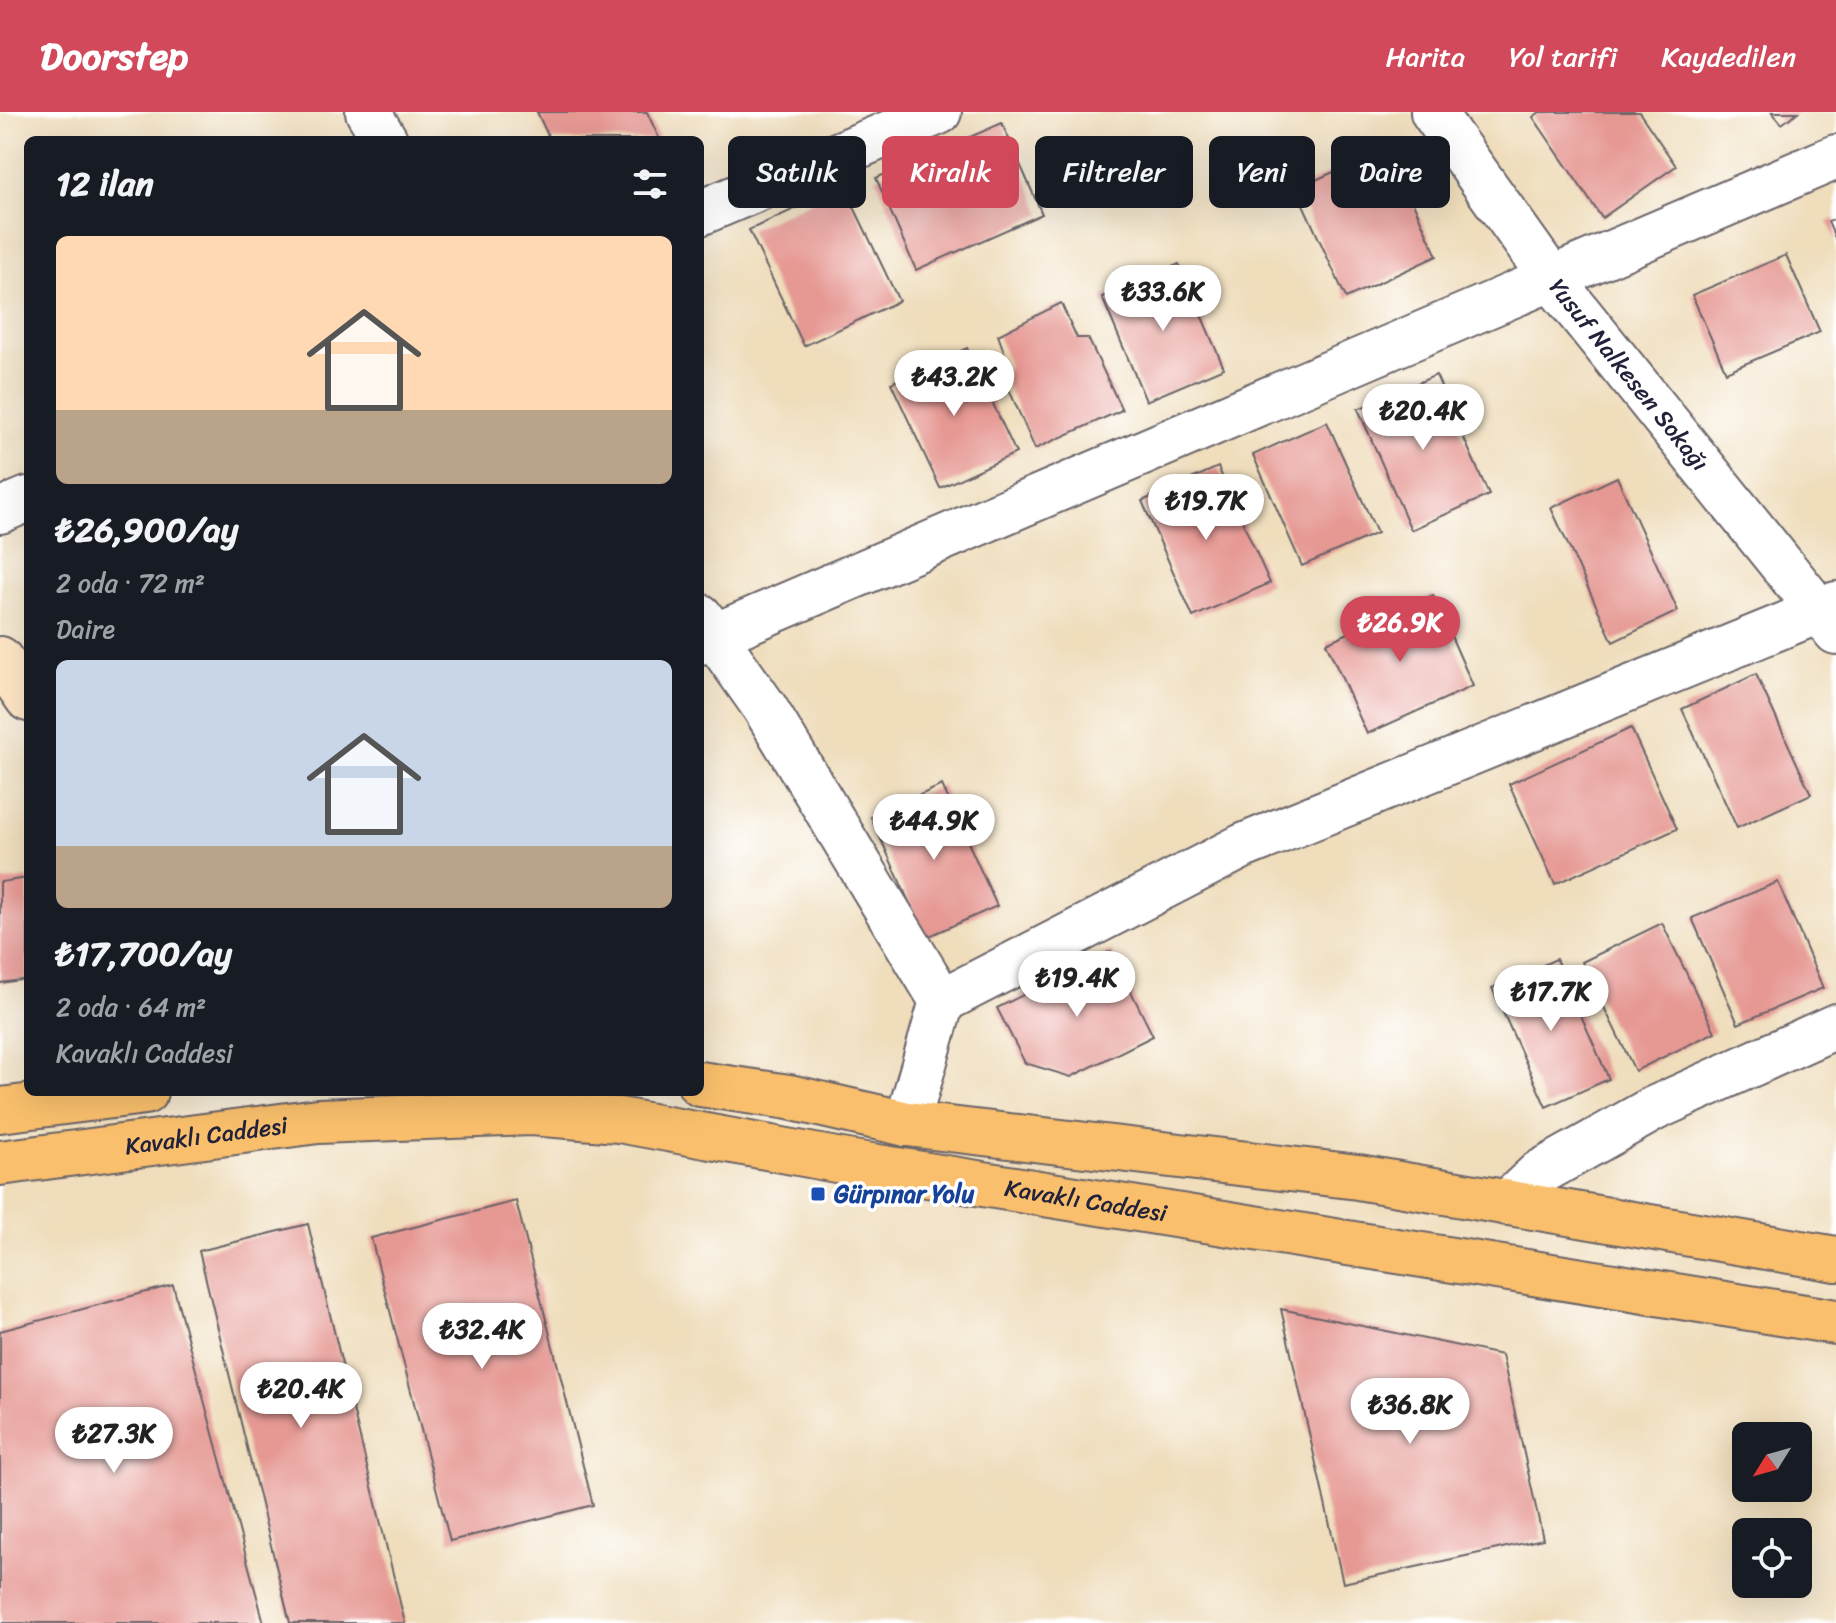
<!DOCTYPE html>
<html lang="tr">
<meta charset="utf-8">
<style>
:root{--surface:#171b24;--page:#20242c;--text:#f1f3f6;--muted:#9ea1a6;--accent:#d1495b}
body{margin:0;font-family:Sriracha,sans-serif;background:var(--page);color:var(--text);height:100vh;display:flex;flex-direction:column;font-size:30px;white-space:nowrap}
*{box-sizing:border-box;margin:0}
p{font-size:26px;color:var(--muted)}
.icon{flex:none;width:44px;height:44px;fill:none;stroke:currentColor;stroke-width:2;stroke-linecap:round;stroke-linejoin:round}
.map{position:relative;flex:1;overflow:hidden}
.details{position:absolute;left:24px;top:24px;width:680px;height:960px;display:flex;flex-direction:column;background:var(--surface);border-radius:12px;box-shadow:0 8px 32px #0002}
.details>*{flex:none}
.banner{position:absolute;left:728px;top:24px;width:760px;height:72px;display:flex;gap:16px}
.needle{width:52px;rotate:233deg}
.tools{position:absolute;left:1732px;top:1310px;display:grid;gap:16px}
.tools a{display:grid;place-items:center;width:80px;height:80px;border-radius:12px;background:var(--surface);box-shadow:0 8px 32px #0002;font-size:40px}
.price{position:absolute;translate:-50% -68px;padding:0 18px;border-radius:28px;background:#fff;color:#222;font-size:26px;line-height:52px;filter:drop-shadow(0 2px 4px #0008)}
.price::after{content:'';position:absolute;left:50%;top:48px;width:24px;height:18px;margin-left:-12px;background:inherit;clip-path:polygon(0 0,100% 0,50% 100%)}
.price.on{background:var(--accent);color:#fff}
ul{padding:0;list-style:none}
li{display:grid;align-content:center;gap:16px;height:424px;padding:0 32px}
li span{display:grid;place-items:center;height:248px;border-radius:12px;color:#555}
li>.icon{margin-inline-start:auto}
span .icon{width:144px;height:144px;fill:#fffc;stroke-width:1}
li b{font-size:34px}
h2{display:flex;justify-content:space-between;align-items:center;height:96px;padding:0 32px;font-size:34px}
.tag{padding:0 28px;border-radius:12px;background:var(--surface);box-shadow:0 8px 32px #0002;font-size:28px;line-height:72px}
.tag.on{background:var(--accent);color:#fff}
header{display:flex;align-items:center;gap:48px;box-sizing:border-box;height:112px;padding:0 40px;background:var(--accent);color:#fff}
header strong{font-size:38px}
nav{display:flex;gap:44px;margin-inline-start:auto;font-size:28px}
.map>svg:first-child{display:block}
</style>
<header>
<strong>Doorstep</strong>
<nav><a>Harita</a><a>Yol tarifi</a><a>Kaydedilen</a></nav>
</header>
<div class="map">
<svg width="1836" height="1511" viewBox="0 0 1836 1511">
<rect width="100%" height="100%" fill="#fff"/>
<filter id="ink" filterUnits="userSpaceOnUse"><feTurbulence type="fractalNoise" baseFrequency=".0125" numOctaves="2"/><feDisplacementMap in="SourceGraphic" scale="16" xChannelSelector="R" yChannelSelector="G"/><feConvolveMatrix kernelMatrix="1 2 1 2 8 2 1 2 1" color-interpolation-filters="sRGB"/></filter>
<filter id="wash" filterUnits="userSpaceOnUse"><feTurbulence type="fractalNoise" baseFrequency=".006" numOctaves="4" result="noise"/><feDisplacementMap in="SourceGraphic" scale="32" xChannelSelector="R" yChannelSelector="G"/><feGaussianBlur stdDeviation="1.8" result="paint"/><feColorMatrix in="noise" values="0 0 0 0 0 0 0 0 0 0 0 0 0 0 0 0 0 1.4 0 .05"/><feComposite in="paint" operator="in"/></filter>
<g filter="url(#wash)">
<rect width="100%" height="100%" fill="#efddbb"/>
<g id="blocks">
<path fill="#e69893" d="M537,0H647L660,28H550Z
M1540,0H1639L1676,54L1602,106L1533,5Z
M1772,0H1798L1782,12Z
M1002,11L1042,102L916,158L876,66Z
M1388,35L1437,144L1346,186L1296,77Z
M844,74L899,189L804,234L749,118Z
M1836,107V128L1828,110Z
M1786,143L1820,220L1726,260L1692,183Z
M1179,152L1224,256L1146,289L1102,185Z
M1061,191L1077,226H1088L1122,298L1035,337L1004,266L1009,254L998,223Z
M967,236L1016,341L940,376L891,271Z
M1436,263L1489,383L1411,418L1358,297Z
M1327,310L1377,421L1302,454L1253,343Z
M1218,355L1270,471L1193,505L1142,389Z
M1617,365L1678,499L1613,530L1551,396Z
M1433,483L1473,574L1367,622L1326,531Z
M1756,562L1811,682L1737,716L1682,597Z
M1631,616L1677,717L1555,772L1509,672Z
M942,673L997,794L925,826L871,705Z
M28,766V867L0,871V770Z
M1778,770L1823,876L1738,912L1692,806Z
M1662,811L1715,920L1635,959L1582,850Z
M1111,839L1153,924L1071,965L1025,951L997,896Z
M1556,847L1609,967L1546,995L1492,876Z
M516,1089L593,1393L450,1429L371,1126Z
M308,1112L405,1511H290L199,1139Z
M173,1173L264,1511H0V1219Z
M1281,1197L1502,1243L1543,1427L1343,1471Z"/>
</g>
</g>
<g filter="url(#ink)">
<use href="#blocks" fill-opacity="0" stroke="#6a6368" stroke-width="2"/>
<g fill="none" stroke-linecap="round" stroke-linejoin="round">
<g stroke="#6a6368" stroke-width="48">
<g id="street">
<path d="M368,0L385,28"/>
<path id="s1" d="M1433,0L1551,166L1836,520"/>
<path d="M700,101L939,0"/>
<path d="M0,399L28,387"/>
<path d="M700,504L765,596L942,889L907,1012"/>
<path d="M700,530L1836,45"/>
<path d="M942,889L1243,734L1836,492"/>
<path d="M1507,1091L1539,1061L1653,997L1836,914"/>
</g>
</g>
<g stroke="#6a6368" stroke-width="48">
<path id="secondary" d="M0,547L28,587"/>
</g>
<g stroke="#6a6368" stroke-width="48">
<g id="primary">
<path d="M700,972L789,985L907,1012L1358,1065L1836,1147"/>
<path d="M0,998L145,980"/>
<path id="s2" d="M0,1051L318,1009L531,1001L619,1008L847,1050L1836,1210"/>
</g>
</g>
<use href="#street" stroke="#fff" stroke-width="44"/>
<use href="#secondary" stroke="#fde5c4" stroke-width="44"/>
<use href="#primary" stroke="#f9bf6c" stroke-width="44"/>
</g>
</g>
<rect fill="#1a4fb4" stroke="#fff" stroke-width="3" x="810" y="1074" width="16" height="16" rx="4"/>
<g text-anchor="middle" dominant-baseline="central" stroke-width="7" stroke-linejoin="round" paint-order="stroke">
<g font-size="24" fill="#22223b" stroke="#fff">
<text stroke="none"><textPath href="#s1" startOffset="328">Yusuf Nalkesen Sokağı</textPath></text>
<text stroke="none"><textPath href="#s2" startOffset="208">Kavaklı Caddesi</textPath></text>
<text stroke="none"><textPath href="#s2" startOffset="1096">Kavaklı Caddesi</textPath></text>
</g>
<g font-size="24" font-weight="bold" fill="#164399" stroke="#fff" text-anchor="start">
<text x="834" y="1082">Gürpınar Yolu</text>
</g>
</g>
</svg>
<div class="tools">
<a><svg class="needle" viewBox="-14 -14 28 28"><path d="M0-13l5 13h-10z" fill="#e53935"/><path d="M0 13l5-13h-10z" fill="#9ea1a6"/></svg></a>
<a><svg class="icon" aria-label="locate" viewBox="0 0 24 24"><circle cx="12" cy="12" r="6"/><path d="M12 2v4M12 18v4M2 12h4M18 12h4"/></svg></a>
</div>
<b class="price" style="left:1163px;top:221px">₺33.6K</b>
<b class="price" style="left:954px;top:306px">₺43.2K</b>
<b class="price" style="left:1423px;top:340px">₺20.4K</b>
<b class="price" style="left:1206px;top:430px">₺19.7K</b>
<b class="price on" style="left:1400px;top:552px">₺26.9K</b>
<b class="price" style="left:934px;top:750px">₺44.9K</b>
<b class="price" style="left:1077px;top:907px">₺19.4K</b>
<b class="price" style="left:1551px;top:921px">₺17.7K</b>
<b class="price" style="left:482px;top:1259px">₺32.4K</b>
<b class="price" style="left:301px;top:1318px">₺20.4K</b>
<b class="price" style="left:1410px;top:1334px">₺36.8K</b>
<b class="price" style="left:114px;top:1363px">₺27.3K</b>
<div class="banner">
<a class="tag">Satılık</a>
<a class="tag on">Kiralık</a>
<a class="tag">Filtreler</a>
<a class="tag">Yeni</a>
<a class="tag">Daire</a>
</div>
<section class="details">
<h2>12 ilan<svg class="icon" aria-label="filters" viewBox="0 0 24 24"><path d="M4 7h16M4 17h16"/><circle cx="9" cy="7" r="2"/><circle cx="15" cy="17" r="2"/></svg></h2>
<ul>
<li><span style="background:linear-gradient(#ffd9b3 70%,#b9a48a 0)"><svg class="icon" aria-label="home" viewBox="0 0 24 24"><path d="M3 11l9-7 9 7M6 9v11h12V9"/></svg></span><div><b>₺26,900/ay</b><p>2 oda · 72 m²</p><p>Daire</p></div></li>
<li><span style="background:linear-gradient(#c9d6e8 75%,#b9a48a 0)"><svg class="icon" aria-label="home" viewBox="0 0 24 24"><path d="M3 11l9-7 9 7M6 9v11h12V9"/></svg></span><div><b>₺17,700/ay</b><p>2 oda · 64 m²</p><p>Kavaklı Caddesi</p></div></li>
</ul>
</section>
</div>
